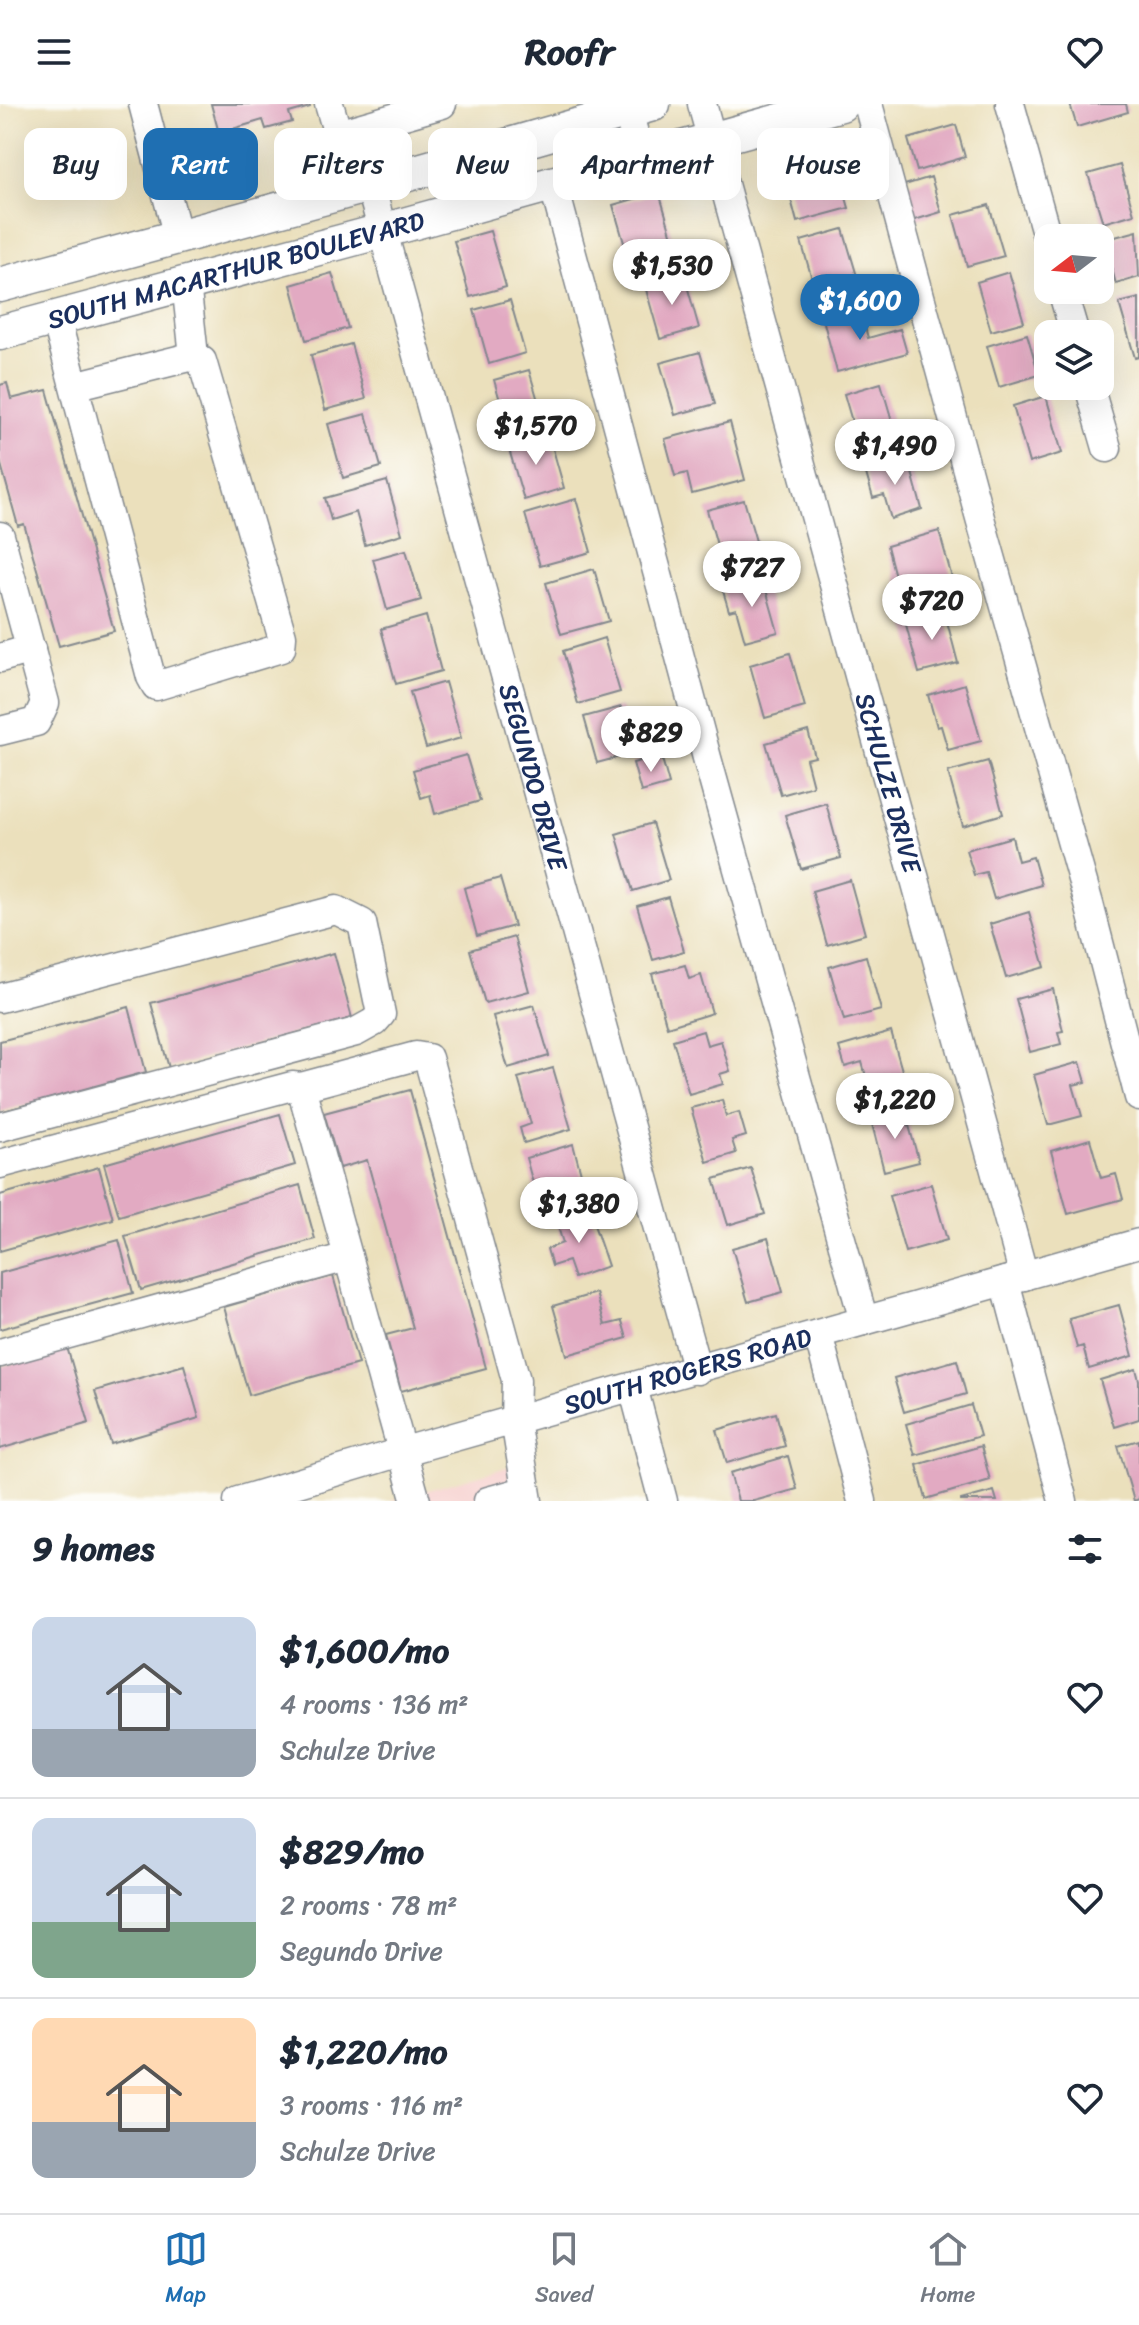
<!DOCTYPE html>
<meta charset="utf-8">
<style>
:root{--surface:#fff;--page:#f6f6f7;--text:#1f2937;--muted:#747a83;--line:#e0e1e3;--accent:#1f6fb2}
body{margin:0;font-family:Sriracha,sans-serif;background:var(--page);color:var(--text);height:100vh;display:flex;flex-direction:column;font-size:30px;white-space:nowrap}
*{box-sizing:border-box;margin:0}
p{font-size:26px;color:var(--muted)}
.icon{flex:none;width:44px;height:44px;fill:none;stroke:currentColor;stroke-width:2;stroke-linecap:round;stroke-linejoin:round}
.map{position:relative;height:1397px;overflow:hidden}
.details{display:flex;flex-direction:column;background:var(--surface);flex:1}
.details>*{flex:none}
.hud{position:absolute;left:24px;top:24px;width:1092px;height:72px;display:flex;gap:16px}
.needle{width:52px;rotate:254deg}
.buttons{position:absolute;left:1034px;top:120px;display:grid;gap:16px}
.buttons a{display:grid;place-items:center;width:80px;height:80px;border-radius:16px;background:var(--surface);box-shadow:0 8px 32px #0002;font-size:40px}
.price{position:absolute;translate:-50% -68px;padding:0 18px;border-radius:28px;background:#fff;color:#222;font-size:26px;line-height:52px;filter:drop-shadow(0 2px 4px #0008)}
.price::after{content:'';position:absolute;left:50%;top:48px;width:24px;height:18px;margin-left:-12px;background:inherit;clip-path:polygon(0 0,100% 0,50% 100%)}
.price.selected{background:var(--accent);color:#fff}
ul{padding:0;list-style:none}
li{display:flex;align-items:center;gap:24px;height:200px;padding:0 32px}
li+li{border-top:2px solid var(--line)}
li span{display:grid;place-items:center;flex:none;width:224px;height:160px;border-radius:16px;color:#555}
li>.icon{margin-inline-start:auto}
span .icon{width:96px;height:96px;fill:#fffc;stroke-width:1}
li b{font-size:34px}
h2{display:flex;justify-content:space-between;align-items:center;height:96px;padding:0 32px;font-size:34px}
.pill{padding:0 28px;border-radius:16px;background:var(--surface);box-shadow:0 8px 32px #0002;font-size:28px;line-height:72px}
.pill.selected{background:var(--accent);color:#fff}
header{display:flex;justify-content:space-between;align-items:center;height:104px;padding:0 32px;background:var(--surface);font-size:36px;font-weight:800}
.tab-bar{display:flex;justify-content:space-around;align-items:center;height:112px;border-top:2px solid var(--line);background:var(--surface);font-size:22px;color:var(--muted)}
.tab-bar a{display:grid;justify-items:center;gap:4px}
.tab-bar .selected{color:var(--accent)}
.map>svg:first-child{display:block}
</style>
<header><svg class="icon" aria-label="menu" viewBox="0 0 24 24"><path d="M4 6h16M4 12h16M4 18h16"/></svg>Roofr<svg class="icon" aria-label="heart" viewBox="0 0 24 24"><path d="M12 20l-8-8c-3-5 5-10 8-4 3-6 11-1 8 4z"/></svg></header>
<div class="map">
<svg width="1139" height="1397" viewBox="0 0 1139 1397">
<rect width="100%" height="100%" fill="#fdfcf7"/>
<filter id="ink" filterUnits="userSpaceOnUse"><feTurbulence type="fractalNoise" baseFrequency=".0125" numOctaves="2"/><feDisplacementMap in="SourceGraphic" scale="16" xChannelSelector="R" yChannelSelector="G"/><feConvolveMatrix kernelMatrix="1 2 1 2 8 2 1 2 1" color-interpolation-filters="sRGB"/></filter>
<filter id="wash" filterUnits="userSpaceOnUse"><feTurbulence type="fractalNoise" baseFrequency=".006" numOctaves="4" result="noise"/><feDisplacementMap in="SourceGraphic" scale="32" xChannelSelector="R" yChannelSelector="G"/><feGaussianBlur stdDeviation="1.8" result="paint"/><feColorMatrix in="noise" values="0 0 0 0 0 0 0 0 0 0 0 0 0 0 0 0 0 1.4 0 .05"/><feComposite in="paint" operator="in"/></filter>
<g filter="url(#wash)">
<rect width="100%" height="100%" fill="#ebe0bc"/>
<path fill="#f7d0cf" d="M526,1357L538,1397H390L501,1365Z"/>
<g id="blocks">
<path fill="#e2aac2" d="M211,0H309L310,3L289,9L292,18L266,25L263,16L219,29Z
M1070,0H1126L1128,8L1077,23Z
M956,21L965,53L917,67L908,35Z
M818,44L828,80L841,76L849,104L797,118L780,54Z
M1120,61L1134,110L1103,119L1088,70Z
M931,73L941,108L908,118L898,83Z
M659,88L677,150L641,160L637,146L627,149L613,101Z
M989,101L1004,152L967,162L953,111Z
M843,125L859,179L817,192L801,137Z
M490,127L506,183L470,193L454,137Z
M1137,127L1139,173L1116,180L1104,136Z
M1009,168L1024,218L991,227L977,178Z
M332,169L348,224L306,236L291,181Z
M684,171L699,224L660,235L645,182Z
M1139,194V253L1135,254L1119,199Z
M510,196L525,249L489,260L474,206Z
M860,204L868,234L900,225L907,249L837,268L823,215Z
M1027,230L1039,271L999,283L987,242Z
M351,240L366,295L325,306L311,251Z
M700,248L715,300L675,311L660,259Z
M529,266L543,314L508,324L494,276Z
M7,279L11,295L47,286L114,527L59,542L24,420L18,422L0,357V281Z
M881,279L897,334L860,345L844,290Z
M1046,292L1062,349L1029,359L1013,302Z
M366,310L381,363L343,374L328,320Z
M730,318L745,376L692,390L687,369L675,372L665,335Z
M549,331L564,384L524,396L508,342Z
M908,354L922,405L891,415L884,391L873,394L865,366Z
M387,377L402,430L365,441L356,408L331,416L325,394Z
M576,395L591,448L540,462L525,410Z
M744,396L760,451L723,462L707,406Z
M939,427L954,481L901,495L887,442Z
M406,446L421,496L387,506L373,455Z
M594,465L609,517L561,530L546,479Z
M763,475L778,528L745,537L736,505L729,507L723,487Z
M944,506L958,559L919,569L905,517Z
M426,512L441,567L396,580L381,525Z
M604,534L620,588L578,600L563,547Z
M790,549L805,603L765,614L750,561Z
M445,578L461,634L426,644L410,588Z
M965,580L981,637L948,646L941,622L937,623L928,591Z
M621,603L634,649L597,659L584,613Z
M808,627L815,653L806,655L813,682L781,691L766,639Z
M466,651L480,697L435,710L430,691L421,694L413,666Z
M661,651L669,680L641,688L633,659Z
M988,657L1003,710L963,722L948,668Z
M826,699L841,754L801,765L785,711Z
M652,719L669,776L633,787L616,730Z
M1012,733L1018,757L1033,753L1041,781L994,795L986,768L974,771L966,746Z
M500,774L514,822L477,832L464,784Z
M850,776L865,830L827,841L812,787Z
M668,793L684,847L653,856L637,802Z
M1029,808L1045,863L1006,874L990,820Z
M514,833L529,887L485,899L470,846Z
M334,849L352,914L169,964L151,899Z
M866,852L881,906L844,916L829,863Z
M685,861L689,875L701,871L712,909L667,923L652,870Z
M1053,885L1063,927L1058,928L1061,940L1030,948L1016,895Z
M534,901L549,952L508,964L493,912Z
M129,903L146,968L0,1008V937Z
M703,927L707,941L721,937L730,967L720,970L723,980L689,990L673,936Z
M891,928L903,970L868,980L862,958L845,963L839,943Z
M1080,958L1086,978L1073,981L1082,1012L1048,1021L1034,971Z
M553,964L571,1025L524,1039L520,1024L531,1020L518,974Z
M410,986L486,1264L401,1287L386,1231L413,1224L367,1056L340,1064L324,1009Z
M722,996L726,1012L739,1008L746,1032L732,1036L736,1049L707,1058L691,1004Z
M905,1007L919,1058L884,1067L871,1016Z
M280,1010L295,1061L119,1112L104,1060Z
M1090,1035L1101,1074L1116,1070L1123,1095L1068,1110L1051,1047Z
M573,1040L583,1077L536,1090L526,1054Z
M99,1063L113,1115L0,1147V1091Z
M751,1064L765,1110L728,1121L714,1075Z
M931,1080L947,1136L905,1148L889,1092Z
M300,1081L315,1135L141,1186L125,1132Z
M589,1106L608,1162L574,1174L568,1157L552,1162L547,1145L563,1139L556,1117Z
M768,1134L783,1188L748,1198L732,1144Z
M119,1136L133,1189L0,1225V1169Z
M333,1172L358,1260L249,1291L224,1203Z
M596,1189L605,1221L622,1217L627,1234L567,1251L553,1202Z
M1119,1201L1133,1252L1089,1265L1083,1242L1077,1244L1069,1215Z
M67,1243L89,1319L0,1345V1263Z
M957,1256L966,1290L904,1308L894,1274Z
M184,1261L199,1314L111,1340L95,1287Z
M1136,1265L1139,1276V1315L1114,1323L1100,1276Z
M971,1301L980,1332L915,1351L906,1320Z
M776,1309L785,1342L727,1359L717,1326Z
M1139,1336V1395L1134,1397L1118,1342Z
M981,1342L990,1376L926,1395L917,1361Z
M788,1352L797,1385L754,1397H738L730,1369Z
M994,1387L997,1397H961V1396Z"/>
</g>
</g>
<g filter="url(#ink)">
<use href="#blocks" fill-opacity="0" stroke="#83888d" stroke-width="2"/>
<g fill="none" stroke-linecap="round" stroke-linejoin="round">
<g stroke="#83888d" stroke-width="31">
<g id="minor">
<path d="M143,0L178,133"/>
<path d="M329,0L354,85"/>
<path d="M626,0L641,55"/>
<path id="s1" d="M702,0L1024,1172"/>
<path d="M868,0L980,414L1089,800L1139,993"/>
<path d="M1010,0L1048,136"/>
<path d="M338,30L442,0"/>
<path d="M553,79L707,654L864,1217"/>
<path id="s2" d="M370,81L697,1266"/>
<path d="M186,179L194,252"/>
<path d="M1062,186L1075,230"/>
<path d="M56,214L151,573L156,582L281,544L282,532L202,257L194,252L74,282"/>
<path d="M1089,282L1107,344"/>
<path d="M0,432L45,599L36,618L0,627"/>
<path d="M0,554L31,545"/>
<path d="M0,894L336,806L362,819L381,910L374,918L356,928L0,1023"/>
<path d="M301,983L416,952L428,954L516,1276L515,1316L528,1397"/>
<path d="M0,1060L292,982L301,983L416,1397"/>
<path d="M1005,1177L1063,1397"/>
<path d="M818,1230L862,1397"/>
<path d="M0,1249L347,1153"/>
<path d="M633,1283L663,1397"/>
<path id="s3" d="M238,1397L401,1348L1139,1139"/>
<path d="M488,1397L525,1387"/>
</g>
</g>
<g stroke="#83888d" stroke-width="37">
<g id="major">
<path d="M0,181L370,81L653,0"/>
<path id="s4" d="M0,229L382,127L841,0"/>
</g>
</g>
<use href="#minor" stroke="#fff" stroke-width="28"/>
<use href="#major" stroke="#fff" stroke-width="34"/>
</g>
</g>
<g text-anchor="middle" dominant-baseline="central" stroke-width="6" stroke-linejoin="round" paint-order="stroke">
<g font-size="26" fill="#1b2f5e" stroke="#fdfcf7">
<text stroke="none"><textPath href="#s4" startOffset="244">SOUTH MACARTHUR BOULEVARD</textPath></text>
<text stroke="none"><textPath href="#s2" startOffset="614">SEGUNDO DRIVE</textPath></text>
<text stroke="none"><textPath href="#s1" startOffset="704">SCHULZE DRIVE</textPath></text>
<text stroke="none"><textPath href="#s3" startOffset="468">SOUTH ROGERS ROAD</textPath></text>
</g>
</g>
</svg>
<div class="buttons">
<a><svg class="needle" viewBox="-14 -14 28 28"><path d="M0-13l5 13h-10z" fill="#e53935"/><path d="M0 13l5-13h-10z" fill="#747a83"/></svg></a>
<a><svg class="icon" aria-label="layers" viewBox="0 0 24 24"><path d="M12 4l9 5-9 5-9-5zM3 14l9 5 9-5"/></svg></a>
</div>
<b class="price" style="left:672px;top:203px">$1,530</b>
<b class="price selected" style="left:860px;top:238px">$1,600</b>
<b class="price" style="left:536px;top:363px">$1,570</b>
<b class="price" style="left:895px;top:383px">$1,490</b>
<b class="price" style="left:752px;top:505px">$727</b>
<b class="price" style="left:932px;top:538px">$720</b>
<b class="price" style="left:651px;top:670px">$829</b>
<b class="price" style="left:895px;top:1037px">$1,220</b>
<b class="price" style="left:579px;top:1141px">$1,380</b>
<div class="hud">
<a class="pill">Buy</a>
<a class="pill selected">Rent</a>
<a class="pill">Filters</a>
<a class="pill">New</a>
<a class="pill">Apartment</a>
<a class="pill">House</a>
</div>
</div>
<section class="details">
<h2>9 homes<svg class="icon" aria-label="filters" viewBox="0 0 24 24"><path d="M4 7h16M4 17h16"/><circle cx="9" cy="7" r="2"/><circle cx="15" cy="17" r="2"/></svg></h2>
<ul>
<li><span style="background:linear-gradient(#c9d6e8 70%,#9aa5b1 0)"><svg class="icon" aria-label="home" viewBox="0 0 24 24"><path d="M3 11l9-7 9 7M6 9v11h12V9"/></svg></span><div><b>$1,600/mo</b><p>4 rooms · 136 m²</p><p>Schulze Drive</p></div><svg class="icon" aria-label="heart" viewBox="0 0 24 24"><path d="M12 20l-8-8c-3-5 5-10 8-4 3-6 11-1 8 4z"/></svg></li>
<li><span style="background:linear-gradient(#c9d6e8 65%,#7fa58c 0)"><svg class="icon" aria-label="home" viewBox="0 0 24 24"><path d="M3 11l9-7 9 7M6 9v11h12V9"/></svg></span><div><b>$829/mo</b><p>2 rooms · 78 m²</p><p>Segundo Drive</p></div><svg class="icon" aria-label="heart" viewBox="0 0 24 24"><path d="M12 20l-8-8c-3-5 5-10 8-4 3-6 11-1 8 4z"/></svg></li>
<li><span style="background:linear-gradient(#ffd9b3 65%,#9aa5b1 0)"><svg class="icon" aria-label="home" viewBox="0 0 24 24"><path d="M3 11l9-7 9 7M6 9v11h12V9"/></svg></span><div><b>$1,220/mo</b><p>3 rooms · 116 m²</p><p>Schulze Drive</p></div><svg class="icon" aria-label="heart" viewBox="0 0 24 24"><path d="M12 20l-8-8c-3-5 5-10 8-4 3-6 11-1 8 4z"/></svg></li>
</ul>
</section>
<nav class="tab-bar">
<a class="selected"><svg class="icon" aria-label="map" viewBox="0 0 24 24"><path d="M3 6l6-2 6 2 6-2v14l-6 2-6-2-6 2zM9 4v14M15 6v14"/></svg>Map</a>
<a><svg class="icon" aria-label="saved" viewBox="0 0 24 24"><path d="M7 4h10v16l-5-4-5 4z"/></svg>Saved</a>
<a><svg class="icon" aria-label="home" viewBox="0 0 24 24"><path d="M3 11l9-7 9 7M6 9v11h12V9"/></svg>Home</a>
</nav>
